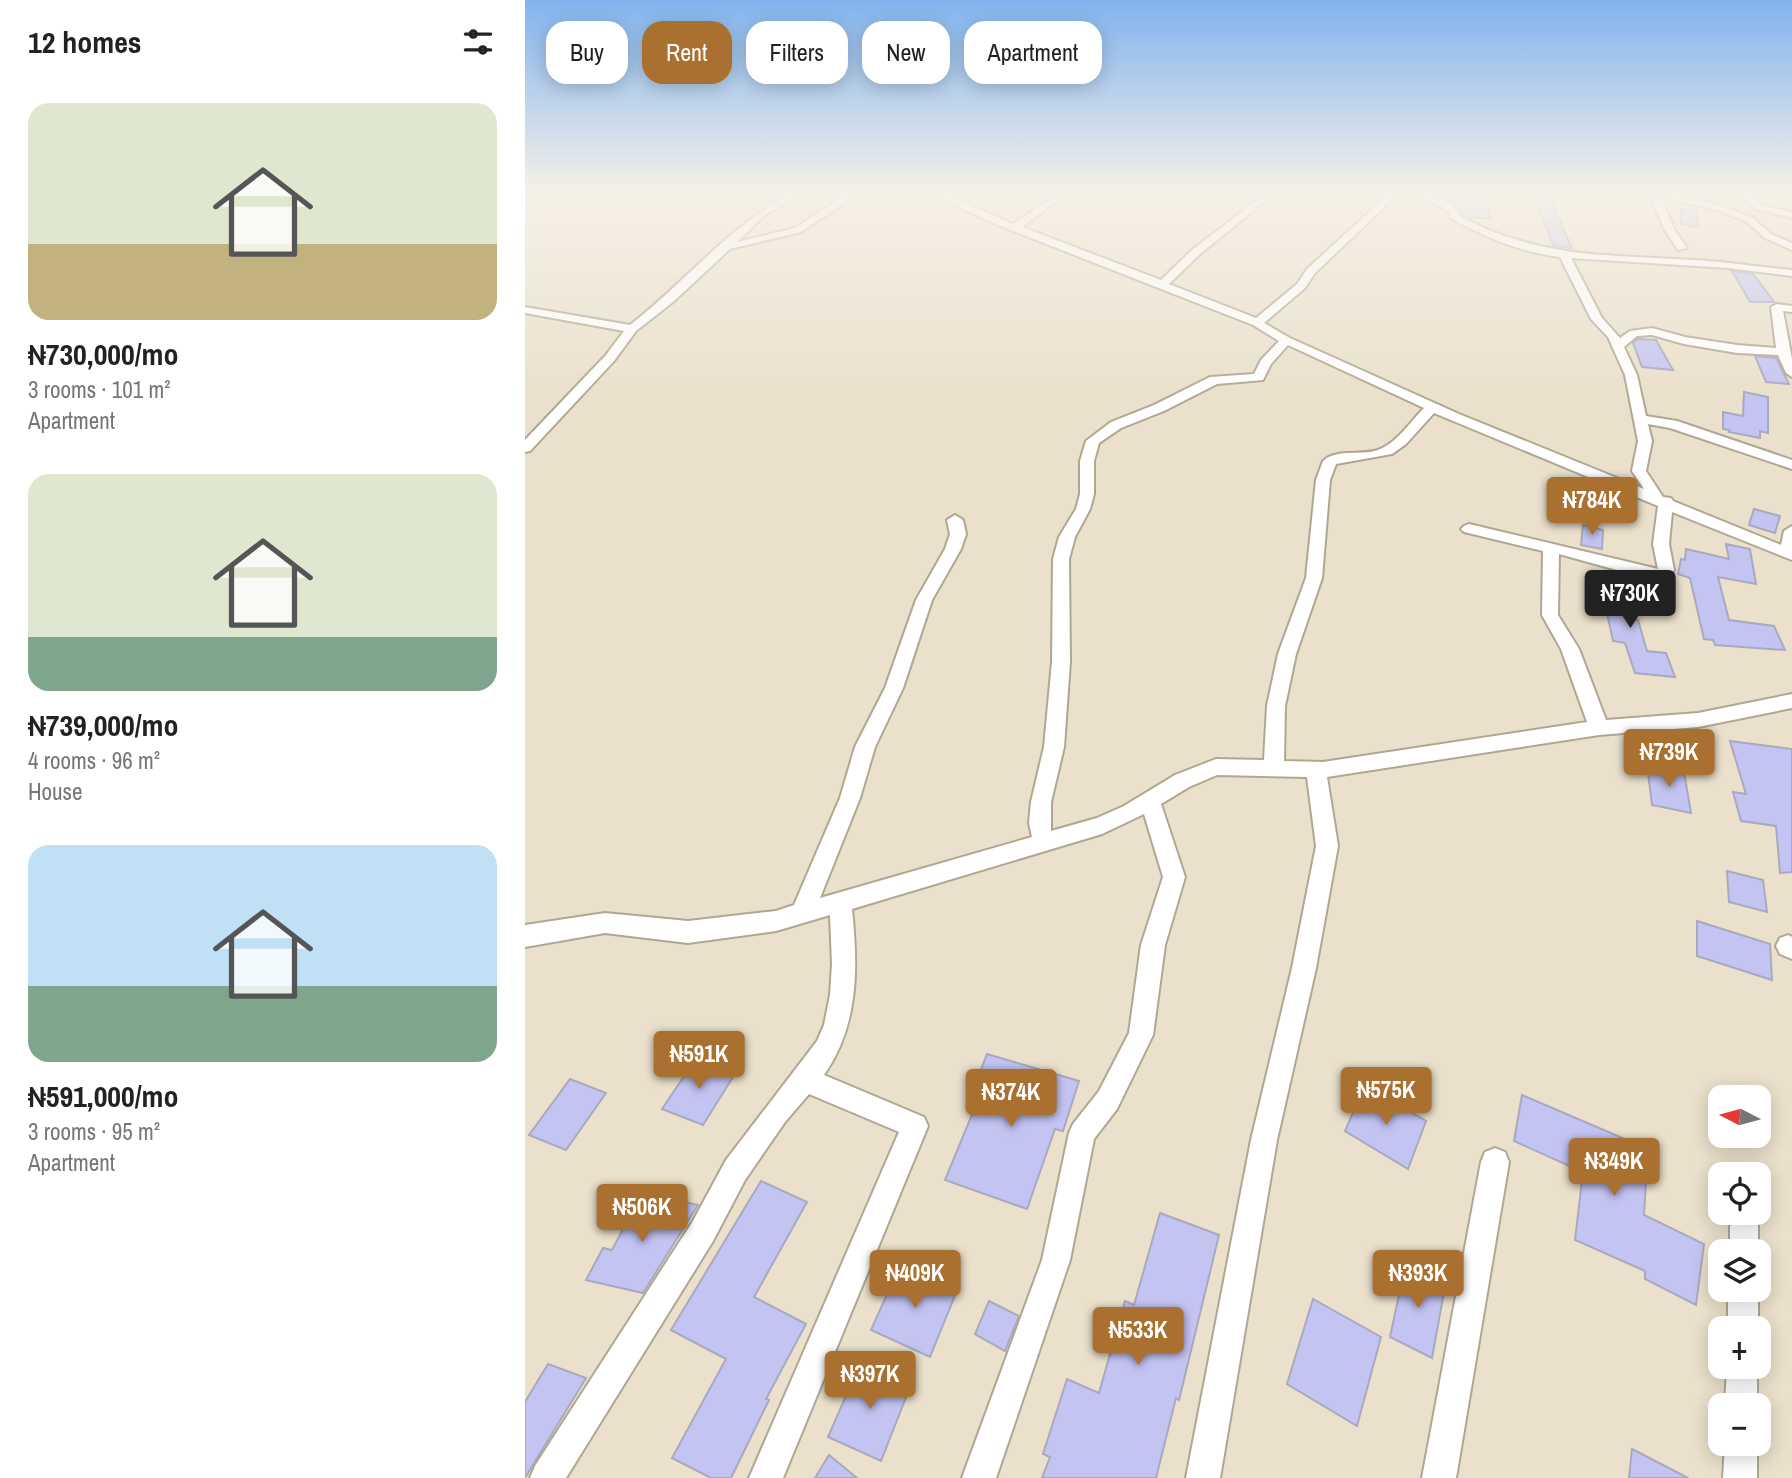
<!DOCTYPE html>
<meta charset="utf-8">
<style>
:root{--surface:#fff;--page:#f2f2f2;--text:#222;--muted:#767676;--accent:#aa7030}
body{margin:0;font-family:"Archivo Narrow",sans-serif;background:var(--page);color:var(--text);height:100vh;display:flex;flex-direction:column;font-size:26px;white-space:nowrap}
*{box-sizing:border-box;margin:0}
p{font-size:23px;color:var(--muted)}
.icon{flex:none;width:38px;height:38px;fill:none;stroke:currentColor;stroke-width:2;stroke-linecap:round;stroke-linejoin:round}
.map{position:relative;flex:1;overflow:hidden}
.drawer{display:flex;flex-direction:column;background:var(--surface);width:525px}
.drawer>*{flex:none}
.top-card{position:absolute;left:21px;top:21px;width:665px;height:63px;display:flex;gap:14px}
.needle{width:46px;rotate:276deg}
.controls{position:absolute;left:1183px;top:1085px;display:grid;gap:14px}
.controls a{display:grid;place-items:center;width:63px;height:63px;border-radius:14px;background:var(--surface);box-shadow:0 4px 18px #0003;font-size:35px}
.price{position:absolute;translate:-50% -60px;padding:0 16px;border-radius:7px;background:var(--accent);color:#fff;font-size:23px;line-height:46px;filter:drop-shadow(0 2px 4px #0008)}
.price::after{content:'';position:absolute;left:50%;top:42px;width:21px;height:16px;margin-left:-10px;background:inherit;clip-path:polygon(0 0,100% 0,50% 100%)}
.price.on{background:#222;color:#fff}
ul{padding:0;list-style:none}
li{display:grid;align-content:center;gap:14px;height:371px;padding:0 28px}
li span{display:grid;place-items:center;height:217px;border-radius:21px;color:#555}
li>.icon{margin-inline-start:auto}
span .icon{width:126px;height:126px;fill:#fffc;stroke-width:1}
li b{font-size:30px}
h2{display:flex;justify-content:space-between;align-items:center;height:84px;padding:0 28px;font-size:30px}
.pill{padding:0 24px;border-radius:21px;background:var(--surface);box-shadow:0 4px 18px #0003;font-size:24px;line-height:63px}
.pill.on{background:var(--accent);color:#fff}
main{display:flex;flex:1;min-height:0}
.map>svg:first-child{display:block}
</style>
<main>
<section class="drawer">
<h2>12 homes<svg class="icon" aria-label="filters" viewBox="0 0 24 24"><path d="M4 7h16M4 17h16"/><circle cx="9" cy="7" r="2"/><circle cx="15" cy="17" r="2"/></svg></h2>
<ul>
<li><span style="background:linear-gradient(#dfe7d0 65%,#c2b280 0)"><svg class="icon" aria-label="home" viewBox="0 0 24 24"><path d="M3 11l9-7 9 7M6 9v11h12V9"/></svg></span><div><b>₦730,000/mo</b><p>3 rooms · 101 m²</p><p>Apartment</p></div></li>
<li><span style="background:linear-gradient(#dfe7d0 75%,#7fa58c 0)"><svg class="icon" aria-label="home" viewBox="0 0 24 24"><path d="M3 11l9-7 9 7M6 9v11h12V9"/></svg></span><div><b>₦739,000/mo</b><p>4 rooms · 96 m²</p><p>House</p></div></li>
<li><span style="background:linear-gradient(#bfe0f5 65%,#7fa58c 0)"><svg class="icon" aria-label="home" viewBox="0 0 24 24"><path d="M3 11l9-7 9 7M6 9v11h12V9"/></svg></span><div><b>₦591,000/mo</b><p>3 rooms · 95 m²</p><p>Apartment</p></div></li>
</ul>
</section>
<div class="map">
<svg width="1267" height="1478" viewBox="0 0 1267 1478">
<rect width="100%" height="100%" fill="#eae0cb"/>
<path fill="#c4c4f3" stroke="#a9a9be" stroke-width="2" d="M1007,194H1023L1047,248L1029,246Z
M933,198L959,199L966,218H944L937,214Z
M1156,209L1171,211L1173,227L1156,224Z
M1207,271L1228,274L1249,302H1225Z
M1112,339L1131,340L1148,370L1117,367L1108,343Z
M1230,356L1251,358L1264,384L1241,382Z
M1219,392L1243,397V433L1235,431V438L1204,432V430L1198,429V412L1218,416Z
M1229,509L1255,516L1250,533L1224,525Z
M1058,525L1078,530L1077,549L1056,545Z
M1201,544L1225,549L1231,584L1193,577L1204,620L1249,626L1260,650L1190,645L1188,640L1179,639L1165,578L1153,574L1156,559L1160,560L1161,549L1204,559Z
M1073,572L1096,575L1105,620H1113L1122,651L1141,653L1150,677L1110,673L1100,643L1088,641Z
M1205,741L1267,749V872L1255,873L1251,826L1216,821L1208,792L1221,794Z
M1122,765L1159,772L1166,813L1127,805Z
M1202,871L1238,880L1242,912L1204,902Z
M1172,921L1245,944L1247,980L1172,956Z
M462,1054L554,1081L538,1131L530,1129L502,1209L420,1180L451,1105L443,1103Z
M172,1057L211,1072L178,1125L137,1109Z
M45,1079L81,1093L41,1150L4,1135Z
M840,1085L901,1121L883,1169L820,1131Z
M997,1095L1123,1149L1119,1215L1179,1244L1171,1305L1120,1279V1271L1050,1240L1058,1172L989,1141Z
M236,1181L282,1202L229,1297L281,1324L241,1399L244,1400L206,1478H186L147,1458L201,1359L146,1330Z
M117,1193L173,1205L118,1293L61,1280L78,1248L87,1250Z
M635,1213L694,1235L654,1400L651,1398L631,1478H517L525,1457L518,1454L542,1379L574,1393L600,1301L609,1305Z
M881,1262L921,1281L907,1358L865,1337Z
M376,1263L433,1288L405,1357L346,1330Z
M788,1299L856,1337L832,1426L762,1384Z
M464,1301L494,1316L480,1351L450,1334Z
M336,1361L387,1382L356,1461L303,1437Z
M23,1364L61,1378L0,1478V1402Z
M1107,1449L1163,1478H1104Z
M304,1455L332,1478H290Z"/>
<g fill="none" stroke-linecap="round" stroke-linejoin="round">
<g stroke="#b0a793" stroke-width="3">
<path id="lane" d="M925,194H936L958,197L956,198Z"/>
</g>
<g stroke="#b0a793" stroke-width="4">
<path id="street" d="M265,194H276L241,214L212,242L270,228L322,194H333L276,232L205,249L148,302L111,331L89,361L5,451L0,452V440L81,355L99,331L0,313V307L105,325C159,283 205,226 265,194Z
M416,194H426L433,200L488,224L533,194H542L497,227L636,280L667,250L740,194H749L675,254L644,284L731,318L772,284L782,269L864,194H873L790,273L780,288L739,323L765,338L934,414L1119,489L1107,471L1113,441L1100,375L1083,337L1066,319L1035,257C996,252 961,238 927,219C921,202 901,203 887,194C902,193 931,198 935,216C1011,258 1085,255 1170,260C1203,262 1235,267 1267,270V276L1203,268L1046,258L1077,318L1095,338L1105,331L1127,328L1160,337L1212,345L1251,348L1246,307L1252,304L1267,306V312L1258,311L1267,359V377L1261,373L1253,355L1212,353L1159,344L1127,335L1112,336L1099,347L1112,375L1121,416L1152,421L1267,460V469L1145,428L1123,424L1127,441L1121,471L1138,497L1146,498L1148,501L1256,545L1259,531L1267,526V560L1147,512L1144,544L1149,570L1144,578L1128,580L1034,554L1033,615L1054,649L1081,720L1173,713L1267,694V708L1173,727L1074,735L802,777L813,846L791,968L752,1140L695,1478H661L726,1140L767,968L791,846L782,777L692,775L664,787L636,804L660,877L640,945L628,1035L592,1109L569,1139L545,1260L471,1478H437L517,1260L544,1133L548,1124L574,1091L604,1033L616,945L638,877L619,814L577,834L327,909C333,967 334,1025 299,1075L399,1117L403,1126L258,1478H224L374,1132L284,1094L260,1122L220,1180L188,1241L41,1478H5L10,1466L168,1221L201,1160L292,1041L299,1025L305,995L307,964L305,915L251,931L163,943L80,933L0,947V925L80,913L163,921L251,911L269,905L315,798L330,747L360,688L391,600L420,549L425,534L422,520L430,515L438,520L441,534L436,549L407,600L378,688L350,747L335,798L295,898L507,837L504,823L506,802L519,747L527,662L528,559L534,537L551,509L555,494V461L561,441L586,422L629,405L685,377L729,374L736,360L754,341L728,325L468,223L427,204ZM763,345L899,408C885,422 872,443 853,450C835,456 812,448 798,461L791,480L781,578L753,654L742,706L739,760L691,759L650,775L599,806L572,818L526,831V802L539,747L545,662L544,559L550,537L565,509L569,494V461L574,443L596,428L639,411L692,384L738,380L746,364ZM909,413L1133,506L1128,544L1133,569L944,524L939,526L936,529L939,532L1018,551L1017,615L1036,649L1062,722L798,762L759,761L760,706L771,654L797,578L805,480L811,464L867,454L881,444Z
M1125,194H1148L1198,206L1228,218L1246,234L1267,243V250L1240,238L1222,222L1192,210L1135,196L1149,229L1162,248L1153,250L1139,229Z
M1215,194H1225L1236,205L1267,212V218L1230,209Z
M1263,935L1267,937V959L1255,954L1251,946L1255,938Z
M970,1148L980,1152L984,1162L931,1478H897L956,1162L960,1152Z
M1205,1213H1233V1251H1205Z
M1203,1290H1233V1328H1203Z
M1202,1367H1232V1405H1200Z
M1200,1444H1232V1478H1198Z"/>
</g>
<use href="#lane" fill="#fff" fill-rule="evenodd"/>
<use href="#street" fill="#fff" fill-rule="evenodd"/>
</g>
<linearGradient id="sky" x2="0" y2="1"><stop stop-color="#81b3ee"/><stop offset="0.48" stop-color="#f6f1e8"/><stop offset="1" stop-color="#f6f1e8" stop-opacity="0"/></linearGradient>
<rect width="1267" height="401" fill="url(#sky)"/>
</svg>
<div class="controls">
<a><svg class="needle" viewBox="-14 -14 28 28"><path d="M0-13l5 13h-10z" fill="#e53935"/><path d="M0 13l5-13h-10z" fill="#767676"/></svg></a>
<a><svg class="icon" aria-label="locate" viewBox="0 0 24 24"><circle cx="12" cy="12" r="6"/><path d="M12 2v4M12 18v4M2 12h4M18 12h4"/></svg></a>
<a><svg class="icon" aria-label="layers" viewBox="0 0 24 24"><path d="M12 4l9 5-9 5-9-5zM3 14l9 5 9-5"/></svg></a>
<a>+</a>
<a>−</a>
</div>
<b class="price" style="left:1067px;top:537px">₦784K</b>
<b class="price on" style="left:1105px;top:630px">₦730K</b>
<b class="price" style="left:1144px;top:789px">₦739K</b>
<b class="price" style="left:174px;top:1091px">₦591K</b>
<b class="price" style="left:861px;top:1127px">₦575K</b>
<b class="price" style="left:486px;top:1129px">₦374K</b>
<b class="price" style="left:1089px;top:1198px">₦349K</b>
<b class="price" style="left:117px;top:1244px">₦506K</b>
<b class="price" style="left:390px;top:1310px">₦409K</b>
<b class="price" style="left:893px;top:1310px">₦393K</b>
<b class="price" style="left:613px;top:1367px">₦533K</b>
<b class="price" style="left:345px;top:1411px">₦397K</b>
<div class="top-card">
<a class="pill">Buy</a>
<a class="pill on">Rent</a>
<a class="pill">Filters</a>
<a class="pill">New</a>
<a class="pill">Apartment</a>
</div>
</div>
</main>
